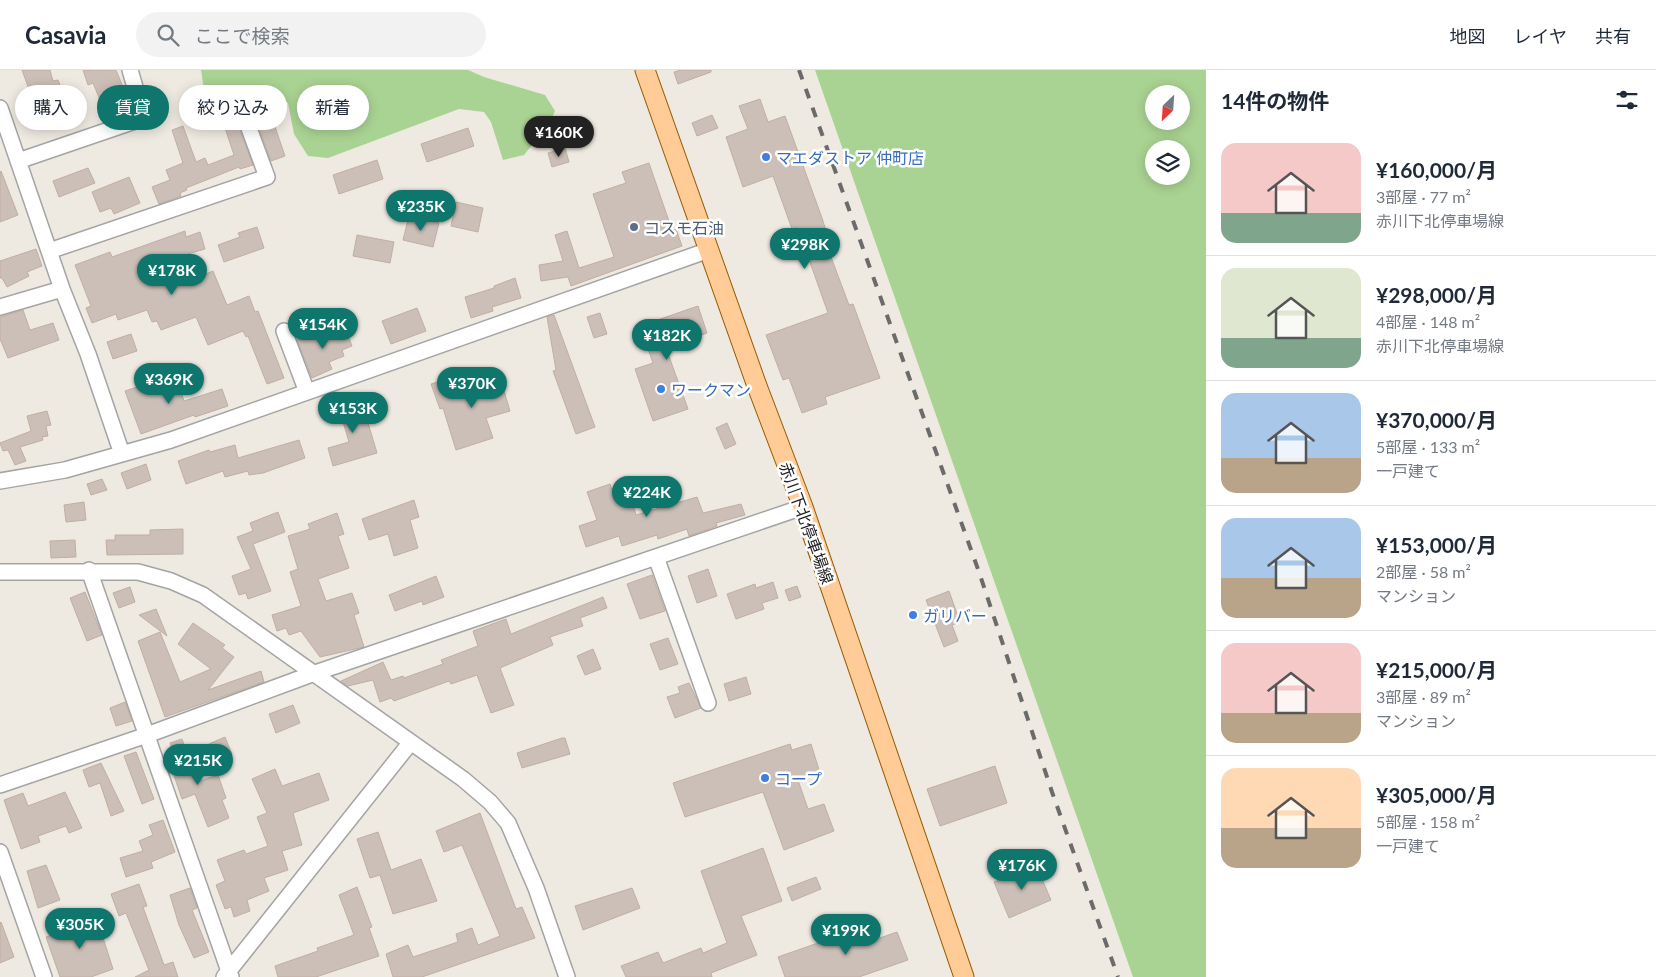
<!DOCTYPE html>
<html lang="ja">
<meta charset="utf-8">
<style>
:root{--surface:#fff;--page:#f2f2f3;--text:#1f2937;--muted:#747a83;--line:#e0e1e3;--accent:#0f766e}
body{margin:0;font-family:Lato,"Noto Sans JP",sans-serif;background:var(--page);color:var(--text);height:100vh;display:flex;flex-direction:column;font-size:19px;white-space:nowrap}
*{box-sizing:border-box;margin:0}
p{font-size:16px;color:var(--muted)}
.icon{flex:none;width:28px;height:28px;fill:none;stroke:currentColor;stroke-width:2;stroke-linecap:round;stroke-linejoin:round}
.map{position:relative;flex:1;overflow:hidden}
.drawer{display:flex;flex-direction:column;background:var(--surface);width:450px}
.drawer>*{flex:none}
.hud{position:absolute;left:15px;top:15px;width:475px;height:45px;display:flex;gap:10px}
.needle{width:32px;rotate:205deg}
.fabs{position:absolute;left:1145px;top:15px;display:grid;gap:10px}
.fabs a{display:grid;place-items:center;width:45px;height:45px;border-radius:50%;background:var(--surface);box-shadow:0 2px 12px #0003;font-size:25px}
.price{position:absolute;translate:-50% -42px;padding:0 11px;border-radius:18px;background:var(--accent);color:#fff;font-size:16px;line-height:32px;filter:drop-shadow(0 1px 2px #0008)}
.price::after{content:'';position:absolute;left:50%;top:30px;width:15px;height:11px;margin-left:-8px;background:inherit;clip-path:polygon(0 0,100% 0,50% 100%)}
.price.active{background:#222;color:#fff}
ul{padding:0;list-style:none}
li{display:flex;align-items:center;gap:15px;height:125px;padding:0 15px}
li+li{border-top:1px solid var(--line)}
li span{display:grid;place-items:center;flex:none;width:140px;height:100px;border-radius:15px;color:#555}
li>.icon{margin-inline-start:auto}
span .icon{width:60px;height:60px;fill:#fffc;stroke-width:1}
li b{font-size:21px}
h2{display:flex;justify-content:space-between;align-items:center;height:60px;padding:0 15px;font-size:21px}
.chip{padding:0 18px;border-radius:22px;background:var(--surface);box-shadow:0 2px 12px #0003;font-size:18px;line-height:45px}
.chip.active{background:var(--accent);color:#fff}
header{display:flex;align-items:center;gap:30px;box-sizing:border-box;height:70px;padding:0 25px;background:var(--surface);border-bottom:1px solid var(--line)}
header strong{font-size:24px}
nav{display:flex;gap:28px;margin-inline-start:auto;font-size:18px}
.search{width:350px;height:45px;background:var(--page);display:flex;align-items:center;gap:12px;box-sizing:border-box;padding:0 18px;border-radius:28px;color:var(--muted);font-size:19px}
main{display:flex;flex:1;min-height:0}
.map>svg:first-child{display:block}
</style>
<header>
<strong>Casavia</strong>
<div class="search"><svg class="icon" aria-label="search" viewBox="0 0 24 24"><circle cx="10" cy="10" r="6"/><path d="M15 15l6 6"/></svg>ここで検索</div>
<nav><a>地図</a><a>レイヤ</a><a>共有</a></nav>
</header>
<main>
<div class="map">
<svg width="1206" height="907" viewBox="0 0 1206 907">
<rect width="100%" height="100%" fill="#efeae1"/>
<path fill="#a9d392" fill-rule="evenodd" d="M201,0H468L484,7L545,25L555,41L549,54L524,85L503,90L491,52L484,42L459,39L328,88L308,86L294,64L288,33L260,17L232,26L204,20Z
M815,0H1206V907H1133ZM1154,24H1181V51H1154ZM1154,79H1181V106H1154Z"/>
<path fill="#cbbfb7" stroke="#c2aea2" d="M22,0H50L53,11L58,10L63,23L34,33Z
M83,0H116L132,39L108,49L93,13L88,15Z
M681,0H711V2L678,14L674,2Z
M760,29L768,52L785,46L822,148L829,170L825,171L849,235L853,234L880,308L825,327L827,334L802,343L789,308L783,310L766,265L828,243L805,178L796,157L792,159L773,106L743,117L726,67L748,59L739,36Z
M263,33L270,52L273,51L285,86L271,91L251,37Z
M232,39L253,95L240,99L239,97L186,118L187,120L180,123L181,126L159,134L152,117L170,110L166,100L183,93L172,60L183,56L196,92L205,88L208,95L234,85L220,43Z
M712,45L718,58L697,66L692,53Z
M468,58L474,76L427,92L421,74Z
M565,78L569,92L552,97L548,83Z
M377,90L383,109L339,124L333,105Z
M649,93L672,160L676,159L682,176L571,216L568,207L541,211L539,195L563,191L555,165L567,161L579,198L614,187L593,124L626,113L622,102Z
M88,98L95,113L59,127L53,111Z
M1,101L18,145L0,152V102Z
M129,107L140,133L114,144L111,138L100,142L92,122Z
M456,132L483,138L478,162L451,156Z
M409,146L439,153L433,177L403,170Z
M257,157L264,178L224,192L218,175L240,167L238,163Z
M185,161L186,167L200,162L205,179L174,188L184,213L213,201L227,235L249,226L255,242L258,241L284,308L267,314L248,266L246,267L243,261L208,275L196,247L161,260L157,251L152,252L147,240L118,250L116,244L92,253L86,238L91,236L75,195L110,182L112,187Z
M357,165L394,172L390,193L353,186Z
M36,179L42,196L27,202L29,206L7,217L2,208H0V191Z
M515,208L521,228L492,237L493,241L471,248L465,227L494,218V216Z
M698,236L707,263L666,278L688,339L653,351L635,299L653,293L640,256Z
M417,238L426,261L391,274L382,251Z
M23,240L30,260L53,253L59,270L8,288L0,269V247Z
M600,243L607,264L594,268L587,247Z
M554,245L595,357L576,364L553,301L556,300L547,247Z
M345,258L352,276L342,280L344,286L329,292L332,299L312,308L297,270L318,262L320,267Z
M131,264L137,281L113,289L107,272Z
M499,304L510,341L486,348L493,368L456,380L443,338L440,339L431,314L444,310L447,321L484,309V307Z
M176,308L184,331L222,319L228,336L195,347L194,345L141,364L125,321L140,316L141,320Z
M360,326L377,383L333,396L328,378L349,372L337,332Z
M47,341L51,355L46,356L48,366L42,367L43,370L20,377L26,391L15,395L8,380L3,381L0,373L31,361L27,346Z
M727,353L736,374L725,379L716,358Z
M299,370L305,388L263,403L249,405L248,401L225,407L223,401L186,414L178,391L209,380L210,382L235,375L238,388Z
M146,394L151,410L127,419L121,403Z
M102,409L107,420L91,425L87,414Z
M610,414L612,420L627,415L636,445L697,427L703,443L741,434L745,445L716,453L717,456L689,466L687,459L658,469L657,465L622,476L619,466L586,477L579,456L597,450L587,422Z
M414,430L419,447L410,450L418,478L394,486L388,464L369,470L362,449Z
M84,432L86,450L66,452L64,435Z
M278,442L285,462L253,474L271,521L248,529L246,523L239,525L232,506L251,499L237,467L253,461L250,453Z
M337,443L344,464L338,466L349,498L318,509L326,531L352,523L359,543L354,545L364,577L320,587L301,561L289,565L286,558L277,561L272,545L301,536L290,502L298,499L288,466L310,459L308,454Z
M183,459V484L107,485L106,470H115V465H150V460Z
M75,470L76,487L51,488L50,471Z
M708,499L717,526L697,533L688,506Z
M652,505L665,541L640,549L627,514Z
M436,506L444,527L423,535L422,531L395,541L389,525Z
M773,512L778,528L762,533L764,539L736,549L727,524L755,514L756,518Z
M797,516L801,527L789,531L785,520Z
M130,517L135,532L119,538L113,523Z
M949,521L960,552L952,555L958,571L944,577L926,530Z
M85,522L102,565L87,571L70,528Z
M603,527L607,538L580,548L583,556L550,567L553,575L500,598L514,635L491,643L477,605L451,614L449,611L394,631L391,628L380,632L373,610L348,616L341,611L383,592L391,610L403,606L404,608L443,594L441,590L478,576L473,561L506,549L511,564Z
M156,539L167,566L139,545Z
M193,553L225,575L222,578L234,587L208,620L261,601L264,612L165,647L138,571L160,562L180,612L211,599L178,574Z
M668,568L678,594L660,600L650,574Z
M593,579L601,599L585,605L577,586Z
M746,607L751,624L729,631L724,614Z
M689,613L701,638L675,648L667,627L680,623L678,617Z
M125,632L132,651L116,656L110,638Z
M293,635L300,653L276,663L269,644Z
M225,667L232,684L216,691L209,674Z
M562,668H565L570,684L522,698L517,683Z
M182,669L197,712L218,705L226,728L222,730L229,748L208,757L195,724L182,729L168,688L175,686L170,673Z
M790,674L792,680L811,674L820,703L798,710L808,739L824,734L834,761L784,780L763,722L685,747L673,713Z
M136,682L154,729L142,734L124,686Z
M101,693L124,741L111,746L100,713L89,717L83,700Z
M995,696L1007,733L940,756L927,719Z
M275,699L282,716L319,703L329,730L293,743L302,775L282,781L288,800L264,808L269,821L247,830L250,841L234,847L231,837L225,839L216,815L225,811L217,790L244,780L246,784L268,776L257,747L267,743L252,709Z
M65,722L82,758L69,763L66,756L38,766L40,772L21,779L4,730L23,723L28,736Z
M480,743L516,839L522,837L535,868L422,907H393L386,884L408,875L413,887L458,872L456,864L472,858L478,875L500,866L462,775L444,782L436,761Z
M163,750L175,782L151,792L153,798L126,807L120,788L143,781L139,771L153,765L149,755Z
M378,762L391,800L421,789L437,831L393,844L380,805L370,808L357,769Z
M763,778L782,831L741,846L757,885L711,903L712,907H626L621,896L658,882L663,893L701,878L703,883L727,873L701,801Z
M46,795L60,830L38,838L27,801Z
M1036,795L1051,830L1009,848L994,812Z
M816,807L821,819L792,831L787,818Z
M139,814L147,836L143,837L164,895L173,892L178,907H135L149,900L126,843L119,846L111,824Z
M357,817L372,857L369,858L379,886L316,907H278L275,896L318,881L317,878L354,865L339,825Z
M190,818L197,838L192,840L209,882L194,888L179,855L170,825Z
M632,818L640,838L583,860L575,836Z
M96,846L113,899L91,907H60L46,867L75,856L74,852Z
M1,852L14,887L0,893V853Z
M875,853L880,868L897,862L908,890L859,907H785L778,887Z"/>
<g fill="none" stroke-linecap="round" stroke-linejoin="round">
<g stroke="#a4a4a4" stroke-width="18">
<path id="minor" d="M0,38L62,219L88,284L122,384
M18,91L144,48L130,0
M49,181L267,107L243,42
M0,237L62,219
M284,261L307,322
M0,411L65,400L171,370L709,180
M656,487L708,633
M89,500L231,907
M0,502H138L171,511L203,525L463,709L490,732L508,753L536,818L567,907
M0,715L147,665L312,604L803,437
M0,782L44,907
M224,907L411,672"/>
</g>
<g stroke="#965b00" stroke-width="21">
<path id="major" d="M645,0L757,316L803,437L964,907"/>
</g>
<use href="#minor" stroke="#fff" stroke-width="15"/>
<use href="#major" stroke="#ffcb97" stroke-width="19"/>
<path stroke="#6b6b6b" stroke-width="4" stroke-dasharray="10 10" stroke-linecap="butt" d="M799,0L979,502L1052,722L1118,907"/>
</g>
<g fill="#3f7fe0" stroke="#fff" stroke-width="2">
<circle cx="766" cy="87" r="5"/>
<circle cx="661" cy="319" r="5"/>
<circle cx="913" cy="545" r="5"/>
<circle cx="765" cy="708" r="5"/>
</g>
<circle fill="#5c6f8a" stroke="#fff" stroke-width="2" cx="634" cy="157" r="5"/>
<g text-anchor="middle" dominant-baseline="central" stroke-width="5" stroke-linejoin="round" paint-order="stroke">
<g font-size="16" fill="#366cbe" stroke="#fff" text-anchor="start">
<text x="776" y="87">マエダストア 仲町店</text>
<text x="671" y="319">ワークマン</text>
<text x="923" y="545">ガリバー</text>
<text x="775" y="708">コープ</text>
</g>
<g font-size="16" fill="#4e5e75" stroke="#fff" text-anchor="start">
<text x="644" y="157">コスモ石油</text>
</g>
<g font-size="16" fill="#1d1d1d" stroke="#fff">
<text transform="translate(807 453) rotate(70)">赤川下北停車場線</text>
</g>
</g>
</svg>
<div class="fabs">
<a><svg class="needle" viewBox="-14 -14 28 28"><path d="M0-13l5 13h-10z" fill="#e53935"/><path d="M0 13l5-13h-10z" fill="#747a83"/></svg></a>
<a><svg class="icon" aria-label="layers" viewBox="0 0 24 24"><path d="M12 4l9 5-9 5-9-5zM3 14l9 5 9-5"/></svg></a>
</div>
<b class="price active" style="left:559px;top:88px">¥160K</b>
<b class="price" style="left:421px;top:162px">¥235K</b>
<b class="price" style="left:805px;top:200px">¥298K</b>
<b class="price" style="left:172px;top:226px">¥178K</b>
<b class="price" style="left:323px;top:280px">¥154K</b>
<b class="price" style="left:667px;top:291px">¥182K</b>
<b class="price" style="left:169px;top:335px">¥369K</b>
<b class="price" style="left:472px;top:339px">¥370K</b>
<b class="price" style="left:353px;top:364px">¥153K</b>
<b class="price" style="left:647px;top:448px">¥224K</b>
<b class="price" style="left:198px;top:716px">¥215K</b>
<b class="price" style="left:1022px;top:821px">¥176K</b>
<b class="price" style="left:80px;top:880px">¥305K</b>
<b class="price" style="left:846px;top:886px">¥199K</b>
<div class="hud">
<a class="chip">購入</a>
<a class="chip active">賃貸</a>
<a class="chip">絞り込み</a>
<a class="chip">新着</a>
</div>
</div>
<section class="drawer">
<h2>14件の物件<svg class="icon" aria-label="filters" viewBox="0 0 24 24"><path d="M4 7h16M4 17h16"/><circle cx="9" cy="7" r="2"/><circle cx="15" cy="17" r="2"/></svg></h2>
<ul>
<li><span style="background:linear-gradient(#f6c9c9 70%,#7fa58c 0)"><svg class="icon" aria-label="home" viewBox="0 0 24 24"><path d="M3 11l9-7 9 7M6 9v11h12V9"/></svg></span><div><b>¥160,000/月</b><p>3部屋 · 77 m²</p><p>赤川下北停車場線</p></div></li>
<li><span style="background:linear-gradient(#dfe7d0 70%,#7fa58c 0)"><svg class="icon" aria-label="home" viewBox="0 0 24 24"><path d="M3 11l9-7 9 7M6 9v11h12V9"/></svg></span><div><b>¥298,000/月</b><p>4部屋 · 148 m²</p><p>赤川下北停車場線</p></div></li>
<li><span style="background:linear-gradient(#a9c7e8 65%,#b9a48a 0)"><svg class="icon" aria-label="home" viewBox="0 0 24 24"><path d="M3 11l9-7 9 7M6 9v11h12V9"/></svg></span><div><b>¥370,000/月</b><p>5部屋 · 133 m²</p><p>一戸建て</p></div></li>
<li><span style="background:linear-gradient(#a9c7e8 60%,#b9a48a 0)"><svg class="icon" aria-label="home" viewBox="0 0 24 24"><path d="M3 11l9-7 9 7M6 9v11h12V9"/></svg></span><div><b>¥153,000/月</b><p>2部屋 · 58 m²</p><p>マンション</p></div></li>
<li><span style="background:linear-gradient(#f6c9c9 70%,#b9a48a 0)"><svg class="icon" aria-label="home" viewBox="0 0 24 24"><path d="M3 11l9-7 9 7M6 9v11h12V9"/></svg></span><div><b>¥215,000/月</b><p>3部屋 · 89 m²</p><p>マンション</p></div></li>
<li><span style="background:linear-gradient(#ffd9b3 60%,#b9a48a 0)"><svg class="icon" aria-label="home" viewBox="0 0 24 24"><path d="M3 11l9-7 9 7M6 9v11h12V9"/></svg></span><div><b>¥305,000/月</b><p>5部屋 · 158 m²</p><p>一戸建て</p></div></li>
</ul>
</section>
</main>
